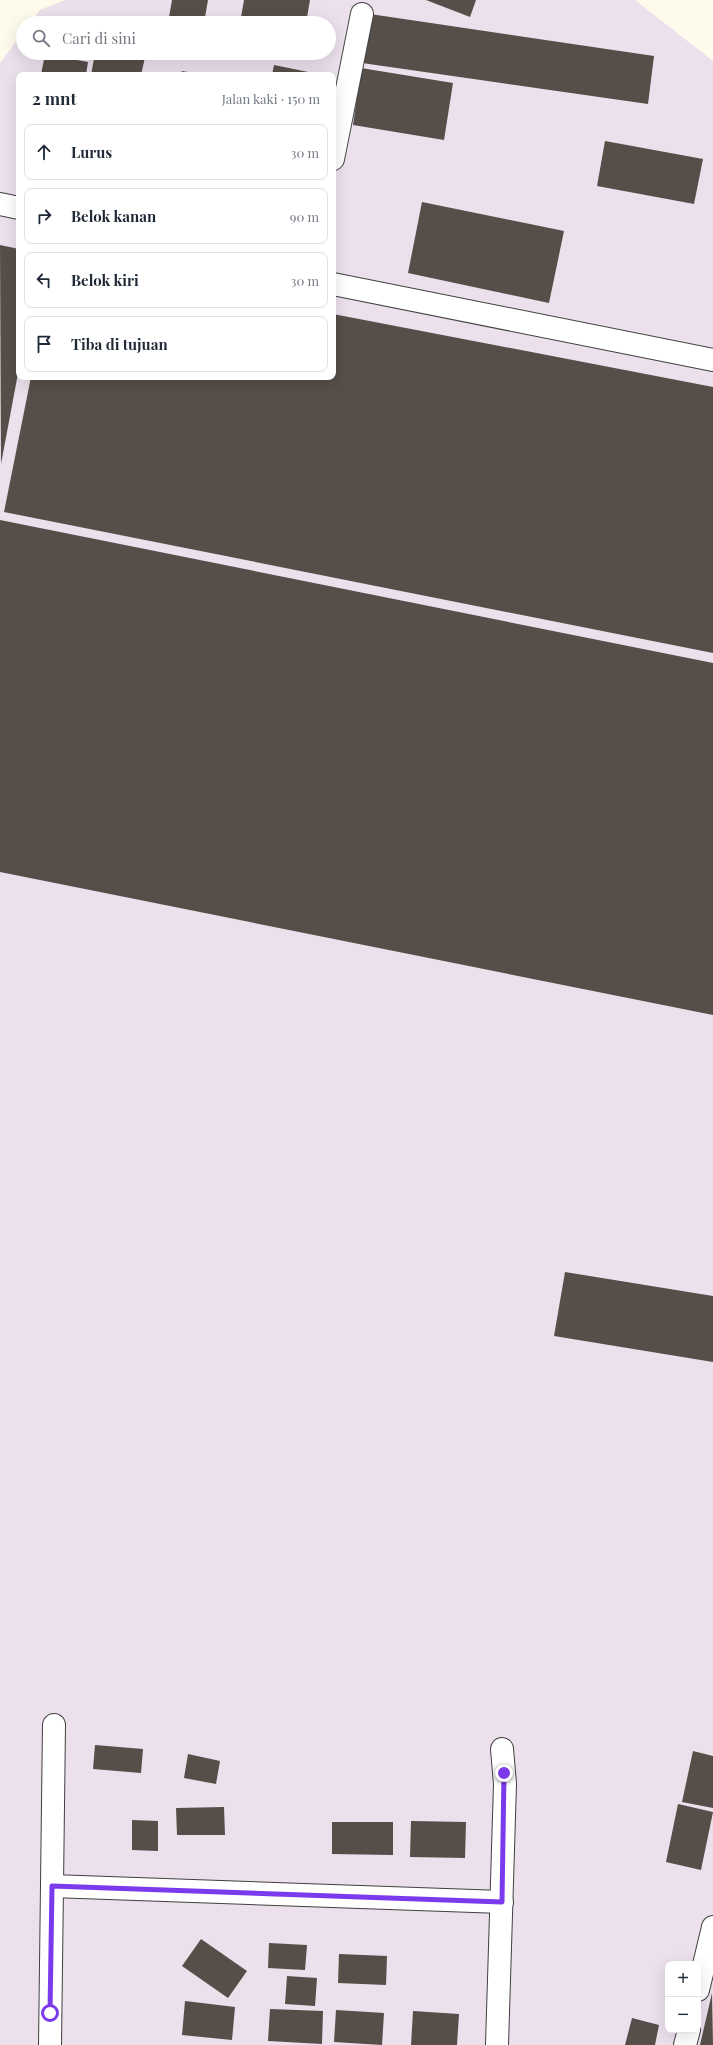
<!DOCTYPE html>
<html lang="id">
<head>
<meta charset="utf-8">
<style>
	body { margin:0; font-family:"Playfair Display",serif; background:#f6f6f7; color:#1f2937 }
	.controls { position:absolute; right:12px; bottom:12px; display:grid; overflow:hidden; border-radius:8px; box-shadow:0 4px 16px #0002 }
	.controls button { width:36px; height:36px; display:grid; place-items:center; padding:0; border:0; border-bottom:1px solid #e0e1e3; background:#fff; color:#1f2937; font:20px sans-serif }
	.stop { position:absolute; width:12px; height:12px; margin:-9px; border:3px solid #7c3aed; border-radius:50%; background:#fff }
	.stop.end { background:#7c3aed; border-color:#fff; box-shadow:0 1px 4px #0008 }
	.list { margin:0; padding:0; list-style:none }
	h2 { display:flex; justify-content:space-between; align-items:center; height:52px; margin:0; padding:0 16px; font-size:17px }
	h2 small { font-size:13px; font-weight:400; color:#747a83 }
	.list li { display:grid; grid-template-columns:26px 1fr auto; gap:12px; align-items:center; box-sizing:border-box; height:56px; margin:0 8px 8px; padding:0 8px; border:1px solid #e0e1e3; border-radius:8px }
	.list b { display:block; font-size:15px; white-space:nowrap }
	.list em { font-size:13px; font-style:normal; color:#747a83 }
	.icon { flex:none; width:22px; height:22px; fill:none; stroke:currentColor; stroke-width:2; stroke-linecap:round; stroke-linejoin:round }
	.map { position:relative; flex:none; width:713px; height:2045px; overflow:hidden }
	.search { position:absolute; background:#fff; box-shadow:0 4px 16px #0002; left:16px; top:16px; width:320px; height:44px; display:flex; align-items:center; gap:10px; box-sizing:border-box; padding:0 14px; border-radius:22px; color:#747a83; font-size:15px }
	.panel { position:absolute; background:#fff; box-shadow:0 4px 16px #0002; left:16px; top:72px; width:320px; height:308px; border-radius:8px }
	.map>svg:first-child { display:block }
	.industrial { fill:#ebe0ec; fill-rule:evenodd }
	.building { fill:#554e49 }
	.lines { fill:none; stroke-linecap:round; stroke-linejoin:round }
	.minor-casing { stroke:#404040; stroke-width:24 }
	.minor { stroke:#fff; stroke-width:22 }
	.route { stroke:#7c3aed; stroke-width:5 }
</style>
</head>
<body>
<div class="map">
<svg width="713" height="2045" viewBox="0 0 713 2045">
	<rect width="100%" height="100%" fill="#fffbec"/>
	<path class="industrial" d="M65 0H635L713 61V2045H0V63L23 32V53H329V23H30L40 10ZM19 75H333V377H19ZM668 1964H698V2030H668Z"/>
	<g class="building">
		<path d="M172 0H208L204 23H168Z"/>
		<path d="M244 0H310L306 23H240Z"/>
		<path d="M426 0H476L470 17Z"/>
		<path d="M370 14 654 56 648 104 362 63Z"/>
		<path d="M95 53H146L141 75H91Z"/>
		<path d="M45 54 88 62 86 75H41Z"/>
		<path d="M274 65 318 74V75H272Z"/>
		<path d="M361 68 453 83 444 140 353 125Z"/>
		<path d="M182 71 199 74V75H181Z"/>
		<path d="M605 141 703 159 694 204 597 186Z"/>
		<path d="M422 202 564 231 549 303 408 273Z"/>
		<path d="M0 245 19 249V368L1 464Z"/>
		<path d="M333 314 713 387V653L4 512 31 377H333Z"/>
		<path d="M0 520 713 663V1015L0 872Z"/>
		<path d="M565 1272 713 1296V1362L554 1336Z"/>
		<path d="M95 1745 143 1749 141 1773 93 1769Z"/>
		<path d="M693 1751 713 1756V1808L682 1802Z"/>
		<path d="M188 1754 220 1761 216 1784 184 1778Z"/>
		<path d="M678 1804 713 1812 701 1870 666 1862Z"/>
		<path d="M224 1807 225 1835H177L176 1808Z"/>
		<path d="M132 1820 158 1821V1851L132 1850Z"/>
		<path d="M411 1821 466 1822 465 1858 410 1857Z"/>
		<path d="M332 1822H393V1855L332 1854Z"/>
		<path d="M201 1939 247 1971 228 1998 182 1966Z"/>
		<path d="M269 1943 307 1945 305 1970 268 1968Z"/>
		<path d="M339 1954 387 1956 386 1985 338 1983Z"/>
		<path d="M287 1976 317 1978 315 2006 285 2004Z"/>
		<path d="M712 1993 713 2045H700Z"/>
		<path d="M185 2001 235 2007 232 2040 182 2035Z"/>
		<path d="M270 2009 323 2011 322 2044 268 2041Z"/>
		<path d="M336 2010 384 2013 382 2045 334 2042Z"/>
		<path d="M413 2011 459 2014 457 2045H411Z"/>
		<path d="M632 2018 659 2025 655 2045H625Z"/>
	</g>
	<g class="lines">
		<defs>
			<g id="minor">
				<path d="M333 159 362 14"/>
				<path d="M0 204 19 208"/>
				<path d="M333 284 713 360"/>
				<path d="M52 1886 502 1902"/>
				<path d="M698 1990 713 1927"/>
				<path d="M50 2045 54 1725"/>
				<path d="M497 2045 505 1784 502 1749"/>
				<path d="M685 2045 689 2030"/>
			</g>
		</defs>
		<use href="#minor" class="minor-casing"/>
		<use href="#minor" class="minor"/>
	</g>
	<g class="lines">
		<path class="route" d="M50 2013 52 1886 502 1902 504 1773"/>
	</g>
</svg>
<div class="controls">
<button>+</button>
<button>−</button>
</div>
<div class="stop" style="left:50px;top:2013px"></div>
<div class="stop end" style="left:504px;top:1773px"></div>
<div class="search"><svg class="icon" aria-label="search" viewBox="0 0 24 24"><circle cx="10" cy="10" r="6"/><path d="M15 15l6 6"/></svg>Cari di sini</div>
<section class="panel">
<h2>2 mnt<small>Jalan kaki · 150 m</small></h2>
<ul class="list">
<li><svg class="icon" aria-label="ahead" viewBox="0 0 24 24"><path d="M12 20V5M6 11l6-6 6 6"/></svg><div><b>Lurus</b></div><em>30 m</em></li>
<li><svg class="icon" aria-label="right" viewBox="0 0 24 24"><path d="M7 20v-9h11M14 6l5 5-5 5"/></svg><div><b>Belok kanan</b></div><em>90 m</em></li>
<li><svg class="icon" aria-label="left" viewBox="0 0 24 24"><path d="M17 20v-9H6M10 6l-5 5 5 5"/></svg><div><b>Belok kiri</b></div><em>30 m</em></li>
<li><svg class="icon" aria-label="arrive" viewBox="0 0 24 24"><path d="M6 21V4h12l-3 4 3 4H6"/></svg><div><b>Tiba di tujuan</b></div></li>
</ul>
</section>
</div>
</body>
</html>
